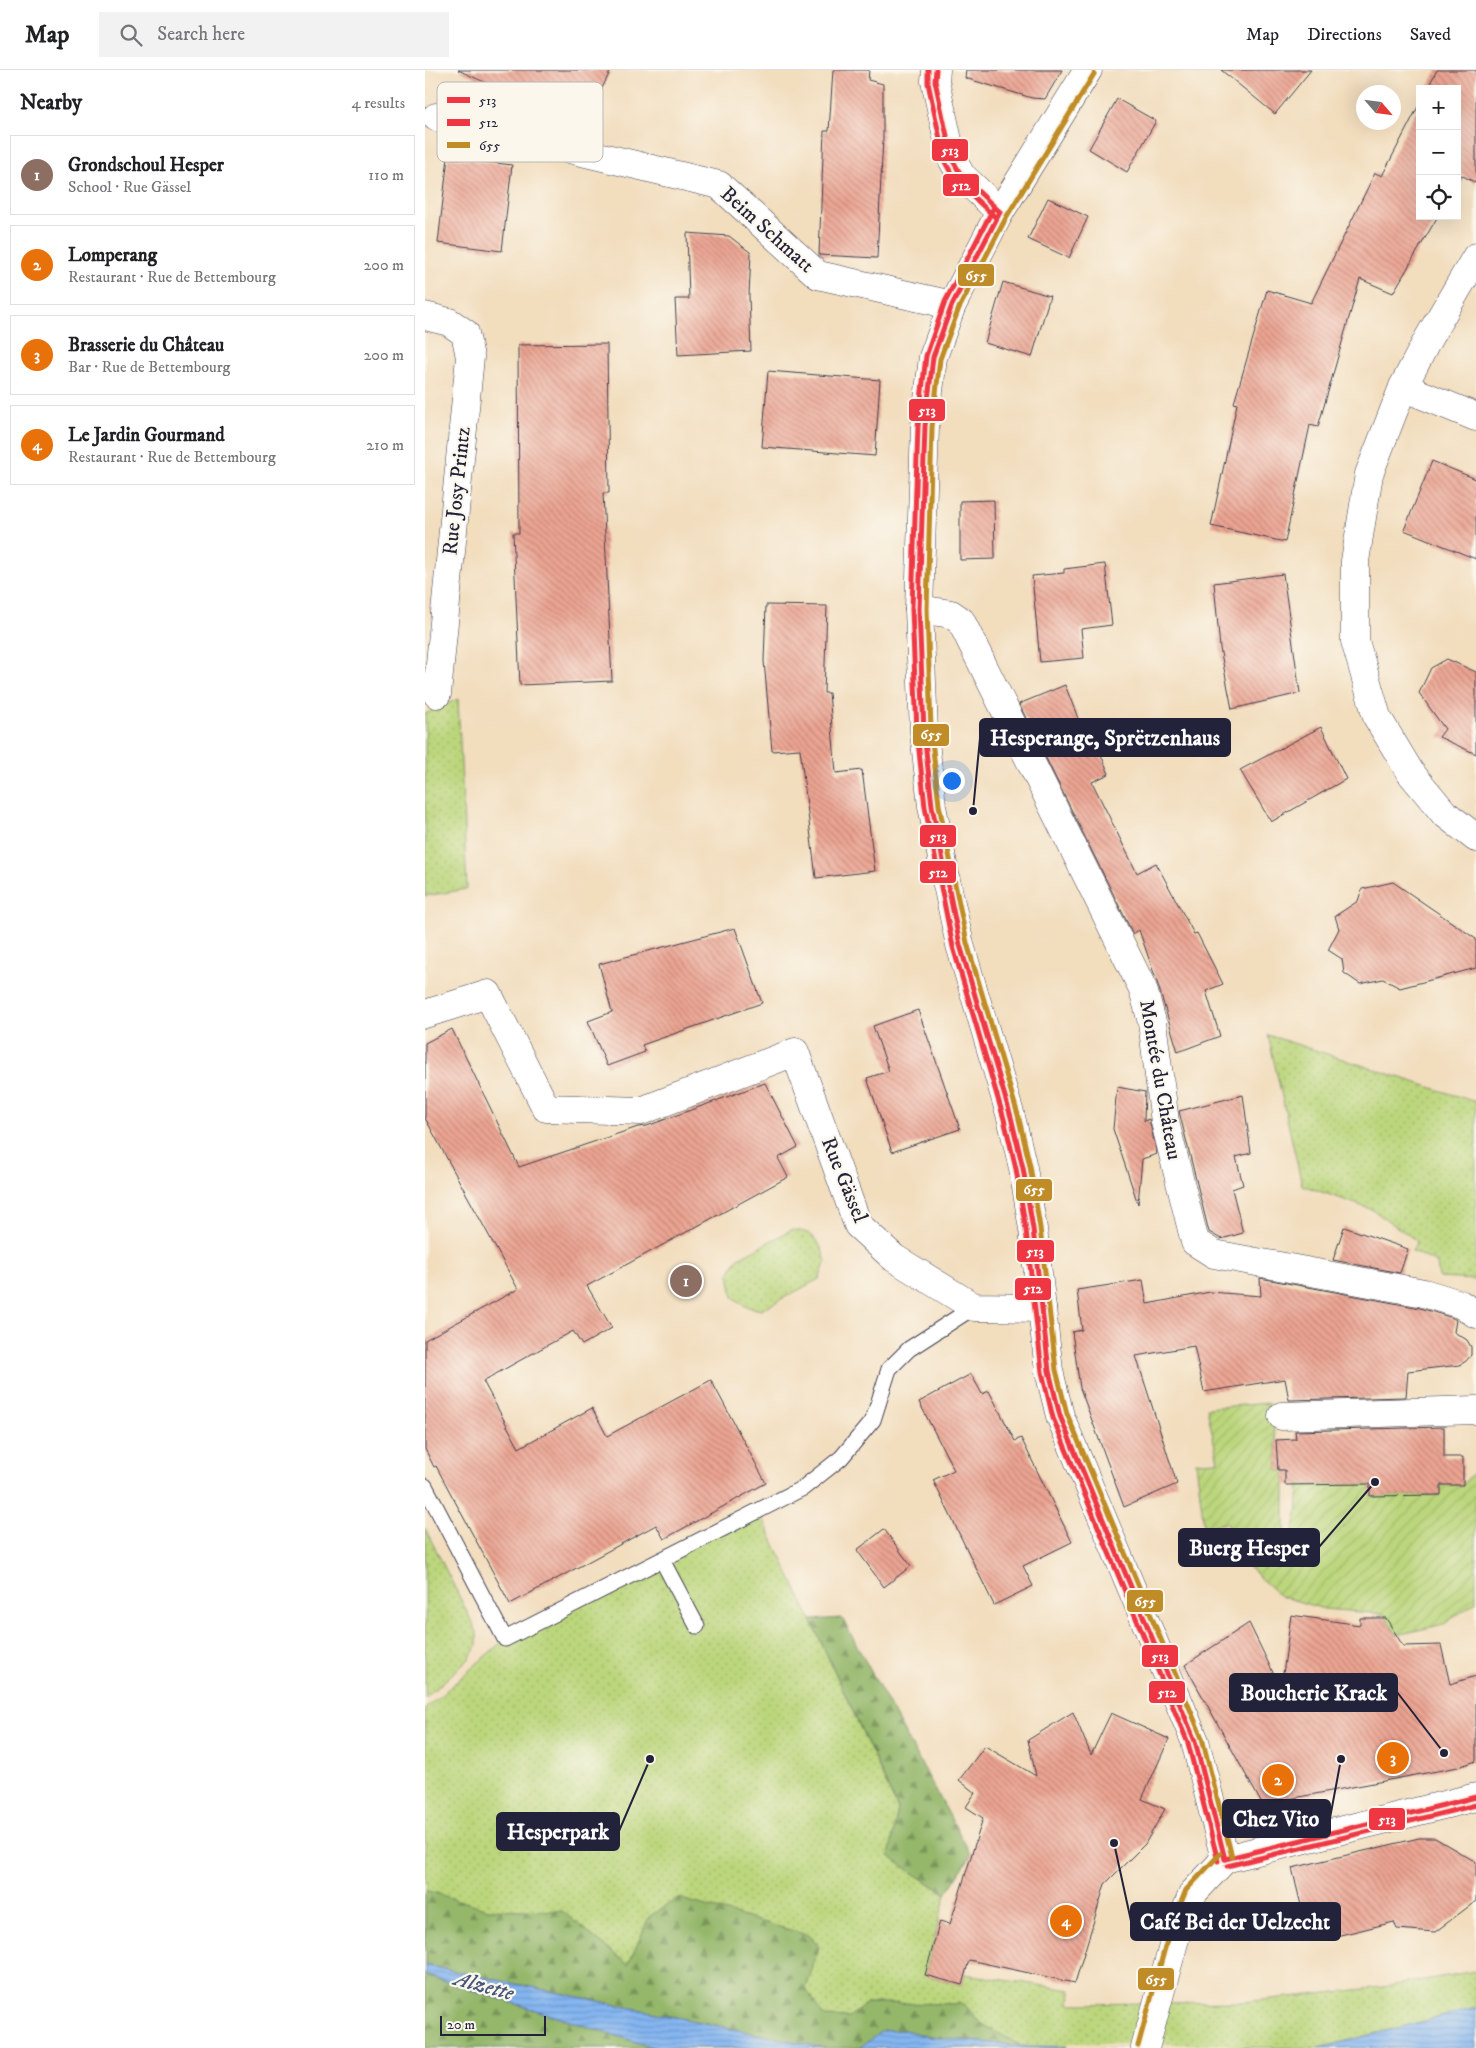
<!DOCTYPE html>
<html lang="en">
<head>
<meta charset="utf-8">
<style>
	body { margin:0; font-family:"IM FELL DW Pica",serif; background:#f2f2f2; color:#202124 }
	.controls { position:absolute; right:15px; top:15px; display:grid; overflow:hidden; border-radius:0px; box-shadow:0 5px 20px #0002 }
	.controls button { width:45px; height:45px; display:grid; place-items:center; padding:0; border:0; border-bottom:1px solid #e0e0e0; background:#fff; color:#202124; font:25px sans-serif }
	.compass { position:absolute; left:931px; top:15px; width:45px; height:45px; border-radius:50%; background:#fff; box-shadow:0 5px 20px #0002; rotate:118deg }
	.scale { position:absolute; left:15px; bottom:12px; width:106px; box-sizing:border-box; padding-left:5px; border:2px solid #22223b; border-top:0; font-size:14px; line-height:18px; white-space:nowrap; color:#22223b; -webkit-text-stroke:4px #fbf7ec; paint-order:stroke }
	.you { position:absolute; left:526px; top:710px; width:18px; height:18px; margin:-12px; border:4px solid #fff; border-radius:50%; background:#1a73e8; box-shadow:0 0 0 8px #1a73e833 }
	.badge { display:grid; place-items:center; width:32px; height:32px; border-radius:50%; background:#1a73e8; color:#fff; font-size:16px; font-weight:700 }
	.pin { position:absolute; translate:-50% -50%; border:2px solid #fff; box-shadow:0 1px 5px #0006 }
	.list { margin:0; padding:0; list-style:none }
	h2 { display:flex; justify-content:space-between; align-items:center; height:65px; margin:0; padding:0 20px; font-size:21px }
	h2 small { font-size:16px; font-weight:400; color:#757577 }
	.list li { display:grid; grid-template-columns:32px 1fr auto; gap:15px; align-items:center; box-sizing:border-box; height:80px; margin:0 10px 10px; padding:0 10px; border:1px solid #e0e0e0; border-radius:0px }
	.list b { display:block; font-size:19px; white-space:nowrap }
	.list p { margin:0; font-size:16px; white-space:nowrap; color:#757577 }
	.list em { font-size:16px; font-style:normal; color:#757577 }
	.icon { flex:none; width:28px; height:28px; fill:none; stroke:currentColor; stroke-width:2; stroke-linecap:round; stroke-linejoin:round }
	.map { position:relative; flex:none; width:1051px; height:1978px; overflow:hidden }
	header { display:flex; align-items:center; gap:30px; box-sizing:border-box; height:70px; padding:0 25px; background:#fff; border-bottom:1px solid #e0e0e0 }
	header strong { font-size:24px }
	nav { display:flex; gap:28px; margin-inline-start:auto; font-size:18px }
	.search { width:350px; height:45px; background:#f2f2f2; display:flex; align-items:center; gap:12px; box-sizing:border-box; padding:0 18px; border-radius:0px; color:#757577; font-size:19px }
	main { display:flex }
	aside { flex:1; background:#fff }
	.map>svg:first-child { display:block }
	.grass { fill:url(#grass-dots); stroke:#6e7c5b }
	.forest { fill:url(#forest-firs); stroke:#5b6c53 }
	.garden { fill:url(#garden-furrows); stroke:#6e7c5b }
	.water { fill:url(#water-rules); stroke:#546c96 }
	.pier { fill:#f2ddbd }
	.building { fill:url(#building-back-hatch) }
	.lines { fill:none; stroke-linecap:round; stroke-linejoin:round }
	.lane-casing { stroke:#413e4e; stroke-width:17 }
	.street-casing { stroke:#413e4e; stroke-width:29 }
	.secondary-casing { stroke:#413e4e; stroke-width:29 }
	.primary-casing { stroke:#413e4e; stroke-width:29 }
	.lane { stroke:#fff; stroke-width:15 }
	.street { stroke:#fff; stroke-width:28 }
	.secondary { stroke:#fff; stroke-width:28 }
	.primary { stroke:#fff; stroke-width:28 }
	.bus-1-casing { stroke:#fbf7ec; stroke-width:9 }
	.bus-2-casing { stroke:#fbf7ec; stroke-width:9 }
	.bus-3-casing { stroke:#fbf7ec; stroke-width:9 }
	.bus-1 { stroke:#ef3744; stroke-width:5 }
	.bus-2 { stroke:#ef3744; stroke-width:5 }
	.bus-3 { stroke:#bf8c28; stroke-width:5 }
	.labels { text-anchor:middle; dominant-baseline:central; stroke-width:4.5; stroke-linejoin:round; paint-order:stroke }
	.street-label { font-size:21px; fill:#22223b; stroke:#fbf7ec }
	.water-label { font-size:22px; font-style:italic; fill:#45567b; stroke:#fbf7ec }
	.key { fill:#fbf7ec; stroke:#bab7b7; stroke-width:1 }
	.key-label { font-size:14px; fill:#22223b }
	.leader { fill:none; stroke:#22223b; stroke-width:2 }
	.callout-dot { fill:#22223b; stroke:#fbf7ec; stroke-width:2 }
	.callout { fill:#22223b; stroke:#22223b; stroke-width:2 }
	.callout-label { font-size:22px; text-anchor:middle; font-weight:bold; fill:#fff }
	.line-badge { stroke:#fbf7ec; stroke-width:2 }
	.badge-label { font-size:14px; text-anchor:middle; font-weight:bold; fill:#fff }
</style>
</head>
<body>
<header>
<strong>Map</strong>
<div class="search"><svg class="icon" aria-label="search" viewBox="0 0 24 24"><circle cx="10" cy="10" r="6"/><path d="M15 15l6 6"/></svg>Search here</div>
<nav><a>Map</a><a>Directions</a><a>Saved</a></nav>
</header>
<main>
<aside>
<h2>Nearby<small>4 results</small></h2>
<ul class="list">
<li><span class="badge" style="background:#8d6e63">1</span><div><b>Grondschoul Hesper</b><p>School · Rue Gässel</p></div><em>110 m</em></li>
<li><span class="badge" style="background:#e8710a">2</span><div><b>Lomperang</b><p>Restaurant · Rue de Bettembourg</p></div><em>200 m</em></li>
<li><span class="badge" style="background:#e8710a">3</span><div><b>Brasserie du Château</b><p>Bar · Rue de Bettembourg</p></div><em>200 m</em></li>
<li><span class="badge" style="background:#e8710a">4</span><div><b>Le Jardin Gourmand</b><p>Restaurant · Rue de Bettembourg</p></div><em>210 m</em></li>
</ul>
</aside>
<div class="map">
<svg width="1051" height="1978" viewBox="0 0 1051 1978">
	<defs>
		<pattern id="grass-dots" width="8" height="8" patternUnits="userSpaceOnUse" patternTransform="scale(1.25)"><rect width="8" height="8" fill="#bbd67b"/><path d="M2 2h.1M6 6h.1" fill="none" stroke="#a0b76b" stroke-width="1.8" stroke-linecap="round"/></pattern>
		<pattern id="forest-firs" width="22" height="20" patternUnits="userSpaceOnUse" patternTransform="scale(1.25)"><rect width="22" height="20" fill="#94b76b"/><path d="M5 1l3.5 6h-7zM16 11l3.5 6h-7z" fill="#789459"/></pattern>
		<pattern id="garden-furrows" width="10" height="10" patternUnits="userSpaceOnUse" patternTransform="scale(1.25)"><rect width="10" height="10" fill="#bbd67b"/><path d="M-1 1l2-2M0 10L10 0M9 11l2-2" fill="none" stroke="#a0b76b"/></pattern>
		<pattern id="water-rules" width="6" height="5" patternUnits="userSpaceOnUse" patternTransform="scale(1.25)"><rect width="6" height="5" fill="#85b6f1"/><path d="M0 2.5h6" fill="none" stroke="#6c94c4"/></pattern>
		<pattern id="building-back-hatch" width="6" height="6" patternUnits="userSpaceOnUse" patternTransform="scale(1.25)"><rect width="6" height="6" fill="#eca492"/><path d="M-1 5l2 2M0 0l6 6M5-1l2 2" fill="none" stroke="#bf8578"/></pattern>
	</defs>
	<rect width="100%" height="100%" fill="#fbf7ec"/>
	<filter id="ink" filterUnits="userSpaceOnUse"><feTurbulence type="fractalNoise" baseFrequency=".02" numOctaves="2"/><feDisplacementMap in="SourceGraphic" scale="10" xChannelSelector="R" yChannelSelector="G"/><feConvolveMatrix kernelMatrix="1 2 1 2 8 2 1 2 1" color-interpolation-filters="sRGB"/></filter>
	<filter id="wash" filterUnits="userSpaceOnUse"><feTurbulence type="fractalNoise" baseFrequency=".0096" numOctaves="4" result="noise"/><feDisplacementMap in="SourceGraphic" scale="20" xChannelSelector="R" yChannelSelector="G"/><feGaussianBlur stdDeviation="1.12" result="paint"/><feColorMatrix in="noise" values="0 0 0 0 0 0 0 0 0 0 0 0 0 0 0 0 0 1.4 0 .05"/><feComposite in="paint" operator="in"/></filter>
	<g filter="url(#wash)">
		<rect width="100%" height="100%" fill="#f2ddbd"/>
		<g class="grass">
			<path d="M33 629 42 819 0 826V644Z"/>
			<path d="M843 965 1051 1032V1210L1014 1208 1012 1193 987 1181 992 1171 948 1140 877 1115Z"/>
			<path d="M366 1160C390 1161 394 1171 401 1191L394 1209 336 1240 320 1236 308 1227 304 1204 312 1189Z"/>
			<path d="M334 1441 386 1550 473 1740 465 1787 521 1824 500 1905 537 1915 540 1904 646 1920 645 1934 818 1932 958 1917 1051 1901V1938L894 1978 642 1976V1978H0V1639L80 1569Z"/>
			<path d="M0 1458 52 1562V1576L43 1590 0 1628Z"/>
		</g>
		<g class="forest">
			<path d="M417 1548 546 1785 521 1824 464 1787 473 1739 386 1550Z"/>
			<path d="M0 1820 63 1839 137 1841 203 1895 225 1846 253 1828 386 1866 394 1877 381 1919 400 1947 423 1948 442 1933 539 1934 556 1953 596 1976 504 1967 479 1960 457 1961 437 1978H399L0 1895Z"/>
			<path d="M0 1905 230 1978H0Z"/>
		</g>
		<path class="garden" d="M844 1333 851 1370 853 1400H860V1465H867L872 1445 874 1415 945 1414 946 1426 1015 1425V1415H1038L1046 1405 1051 1404V1532L1019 1554 972 1565 959 1544 899 1539 855 1526 821 1495 802 1453 779 1457 771 1392 793 1391 782 1338Z"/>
		<g class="water">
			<path d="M0 1895 399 1978H230L0 1905Z"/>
			<path d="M1051 1938V1978H894Z"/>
			<path d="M479 1960 504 1967 596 1976 826 1978H434L457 1961Z"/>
		</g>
		<path class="pier" d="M642 1973 804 1975 803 1978H642Z"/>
		<g id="blocks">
			<g class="building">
				<path d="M33 0H186L158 57Z"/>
				<path d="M408 0H444L443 10 458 14V67L452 188 394 185 399 61H404Z"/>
				<path d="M541 0H637L620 29 607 28 540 8Z"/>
				<path d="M796 0H886L850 44Z"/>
				<path d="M1012 0H1051V113L1036 105 1032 113V19H1002Z"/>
				<path d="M692 29 731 51 702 102 664 79Z"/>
				<path d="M995 33V146H1013L968 223 935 209 893 357 885 355 860 472 786 456 812 334 809 333 842 220 886 233 950 103 957 106Z"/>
				<path d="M23 87 87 95 77 181 13 173Z"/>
				<path d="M623 128 663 147 644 188 603 169Z"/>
				<path d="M262 163 304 166 326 183 324 226 326 281 253 285 250 229H264Z"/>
				<path d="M578 212 625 226 607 287 560 273Z"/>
				<path d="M182 274 184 423H178L187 611 95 615 88 463H94L93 275Z"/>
				<path d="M343 301 455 310 450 386 337 377Z"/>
				<path d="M1007 391 1051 409V489L979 460Z"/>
				<path d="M569 430 570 489 535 490V431Z"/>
				<path d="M680 494 687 555 656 559 659 588 615 592 607 506 639 503V499Z"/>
				<path d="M858 504 875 623 807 639 795 578 789 513Z"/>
				<path d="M341 535 402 536 399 623H404L411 703 437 700 450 801 391 808 375 679 347 681 339 591Z"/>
				<path d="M1022 589 1051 602V684L1014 667 1020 659 994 623 1006 598Z"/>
				<path d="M640 615 660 666 667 663 684 704 667 712 712 803 731 793 769 864 772 863 798 914 781 921 795 966 753 982 733 915 714 860 708 864 594 634Z"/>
				<path d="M896 657 921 709 846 752 815 700Z"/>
				<path d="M968 812 1051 869V898L975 918 958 909 935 914 919 903 917 889 903 880 914 859 910 846 933 831 937 819Z"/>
				<path d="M310 858 337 933 217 975 220 982 182 996 163 951 187 942 174 894Z"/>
				<path d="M493 940 535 1059 467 1082 442 1008 464 1001 448 956Z"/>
				<path d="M27 959 94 1097 213 1057 222 1056 340 1013 373 1077 353 1088 363 1107 162 1216 187 1258 157 1275 148 1261 58 1311 94 1378 167 1338 182 1366 286 1310 341 1413 239 1469 231 1455 85 1534 11 1396 9 1397 0 1379V1270L93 1219 0 1048V973Z"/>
				<path d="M692 1017 720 1022 719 1051 724 1049 732 1084 717 1089 713 1134 688 1059Z"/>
				<path d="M818 1025 826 1083 811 1087 818 1115 807 1119 818 1163 796 1169 784 1162 754 1041Z"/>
				<path d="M919 1157 983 1179 975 1203 908 1190Z"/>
				<path d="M835 1208 995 1238 1028 1248 1031 1250 1029 1262 1042 1270 1046 1277V1285L1041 1291 1035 1295 983 1301 981 1327 864 1330 860 1309 779 1322 769 1276 711 1286 752 1414 699 1437 655 1318 647 1262 657 1260 652 1220 718 1210 722 1234 785 1222 836 1226Z"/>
				<path d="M546 1304 557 1324 564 1321 590 1371 596 1368 647 1472 598 1496 608 1516 569 1535 508 1410 529 1400 494 1332Z"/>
				<path d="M1019 1357V1387H1038V1415H1016V1425L945 1426V1414L860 1415V1400H853L851 1370 871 1369 870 1361Z"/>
				<path d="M459 1459 486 1496 459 1517 432 1480Z"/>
				<path d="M866 1545 935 1555V1548H961L978 1576 1016 1575 1025 1614 1051 1606V1691L1033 1697 837 1734 760 1595 824 1553 856 1619Z"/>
				<path d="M648 1642 666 1685 686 1643 744 1669 717 1729 740 1739 720 1774 680 1814 650 1913 544 1890 537 1915 500 1905 515 1851 525 1854 558 1748 541 1737 550 1723 534 1710 560 1676 611 1706 603 1670Z"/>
				<path d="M994 1768H1010L1051 1792V1831L1010 1862 972 1859 969 1852 899 1869 895 1852 881 1856 867 1798Z"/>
			</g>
		</g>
	</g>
	<g filter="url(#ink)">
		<use href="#blocks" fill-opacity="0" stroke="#413e4e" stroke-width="1"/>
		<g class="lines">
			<defs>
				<g id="lane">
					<path d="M0 1416 80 1569 378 1418 416 1388 448 1350 464 1299 484 1279 549 1237"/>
					<path d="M237 1490 272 1556"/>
				</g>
				<g id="street">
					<path d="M11 47 294 115 393 205 527 235"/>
					<path d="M1051 187 1004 267 978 317 944 404 930 491V571L952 647 985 702 1019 743 1051 768"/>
					<path d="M0 246 24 252 40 263 45 287 12 624"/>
					<path d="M978 317 1051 347"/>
					<path d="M494 539 526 544 536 551 718 919 727 952 740 1052 770 1172 789 1184 999 1223 1035 1234 1051 1244"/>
					<path d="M0 944 63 924 121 1038 216 1041 370 982 433 1155 469 1188 549 1237 617 1238"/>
					<path d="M857 1346 1051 1340"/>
				</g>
				<g id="secondary">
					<path d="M511 0 510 11 527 89 536 105 575 142"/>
					<path d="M663 0 575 142 527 235 508 287 500 356 494 539 499 662 507 736 521 810 535 875 586 1047 598 1098 608 1159 624 1301 635 1346 770 1671 800 1789"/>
				</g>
				<path id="primary" d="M720 1978 751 1865 768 1823 800 1789 1051 1727"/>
			</defs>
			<use href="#lane" class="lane-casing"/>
			<use href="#street" class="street-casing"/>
			<use href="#secondary" class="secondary-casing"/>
			<use href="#primary" class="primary-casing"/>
			<use href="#lane" class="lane"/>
			<use href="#street" class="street"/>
			<use href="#secondary" class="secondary"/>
			<use href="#primary" class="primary"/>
			<defs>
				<g id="bus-1">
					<path d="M511 0 510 11 527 89 536 105 575 142"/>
					<path d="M575 142 527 235 508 287 500 356 494 539 499 662 507 736 535 875 586 1047 598 1098 608 1159 624 1301 635 1346 770 1671 800 1789"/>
					<path d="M800 1789 1051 1727"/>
				</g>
				<g id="bus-2">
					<path d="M503 0V13L520 92 530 110 570 147"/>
					<path d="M568 139 520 232 501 286 493 356 487 539 492 662 500 737 528 877 579 1049 591 1099 601 1160 617 1302 628 1348 763 1673 793 1791"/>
					<path d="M802 1796 1051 1735"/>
				</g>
				<g id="bus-3">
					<path d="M669 4 582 146 534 238 515 289 507 357 502 539 506 661 514 735 542 873 593 1045 605 1096 615 1158 631 1300 642 1344 777 1668 807 1787"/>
					<path d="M713 1976 744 1863 761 1820 795 1784"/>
				</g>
			</defs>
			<use href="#bus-1" class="bus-1-casing"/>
			<use href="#bus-2" class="bus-2-casing"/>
			<use href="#bus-3" class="bus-3-casing"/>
			<use href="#bus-1" class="bus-1"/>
			<use href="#bus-2" class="bus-2"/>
			<use href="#bus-3" class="bus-3"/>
		</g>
	</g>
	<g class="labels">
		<g class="street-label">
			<text transform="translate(342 160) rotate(42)">Beim Schmatt</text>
			<text transform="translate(32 421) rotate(-84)">Rue Josy Printz</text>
			<text transform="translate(735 1010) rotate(80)">Montée du Château</text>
			<text transform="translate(419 1110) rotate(68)">Rue Gässel</text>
		</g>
		<g class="water-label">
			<text transform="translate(59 1916) rotate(15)">Alzette</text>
		</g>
	</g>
	<rect x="12" y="12" width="166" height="80" rx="8" class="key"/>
	<rect x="22" y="27" width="23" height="6" fill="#ef3744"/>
	<rect x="22" y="49" width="23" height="7" fill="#ef3744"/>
	<rect x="22" y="72" width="23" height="6" fill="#bf8c28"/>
	<g class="key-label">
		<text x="54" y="35">513</text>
		<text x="54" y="57">512</text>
		<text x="54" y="80">655</text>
	</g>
	<path class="leader" d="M548 741L555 668M950 1412L894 1477M1019 1683L972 1622M916 1689L905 1748M225 1689L194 1761M689 1773L706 1851"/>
	<g class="callout-dot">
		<circle cx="548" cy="741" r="5"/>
		<circle cx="950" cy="1412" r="5"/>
		<circle cx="1019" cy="1683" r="5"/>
		<circle cx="916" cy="1689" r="5"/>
		<circle cx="225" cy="1689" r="5"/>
		<circle cx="689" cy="1773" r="5"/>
	</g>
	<g class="callout">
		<rect x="555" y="649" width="250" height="37" rx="5"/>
		<rect x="754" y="1459" width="140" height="37" rx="5"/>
		<rect x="805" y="1604" width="167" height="37" rx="5"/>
		<rect x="798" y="1730" width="107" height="37" rx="5"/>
		<rect x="72" y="1743" width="122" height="37" rx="5"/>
		<rect x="706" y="1833" width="209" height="37" rx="5"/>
	</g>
	<g class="callout-label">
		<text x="680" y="675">Hesperange, Sprëtzenhaus</text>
		<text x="824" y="1485">Buerg Hesper</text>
		<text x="889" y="1630">Boucherie Krack</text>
		<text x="851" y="1756">Chez Vito</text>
		<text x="133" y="1769">Hesperpark</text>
		<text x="810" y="1859">Café Bei der Uelzecht</text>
	</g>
	<g class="line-badge">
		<rect x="506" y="68" width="38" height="24" rx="5" fill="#ef3744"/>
		<rect x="517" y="103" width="38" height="24" rx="5" fill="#ef3744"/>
		<rect x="532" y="193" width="38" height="24" rx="5" fill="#bf8c28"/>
		<rect x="483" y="328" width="38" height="24" rx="5" fill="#ef3744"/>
		<rect x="487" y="653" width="38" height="24" rx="5" fill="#bf8c28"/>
		<rect x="494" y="754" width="38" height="24" rx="5" fill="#ef3744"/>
		<rect x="494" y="790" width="38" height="24" rx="5" fill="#ef3744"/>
		<rect x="590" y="1108" width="38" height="24" rx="5" fill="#bf8c28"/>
		<rect x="591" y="1169" width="39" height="24" rx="5" fill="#ef3744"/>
		<rect x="589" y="1207" width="38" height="24" rx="5" fill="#ef3744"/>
		<rect x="701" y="1519" width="38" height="24" rx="5" fill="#bf8c28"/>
		<rect x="716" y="1574" width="38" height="24" rx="5" fill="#ef3744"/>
		<rect x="723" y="1610" width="38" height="24" rx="5" fill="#ef3744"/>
		<rect x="943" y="1737" width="38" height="24" rx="5" fill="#ef3744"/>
		<rect x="712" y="1897" width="38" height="24" rx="5" fill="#bf8c28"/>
	</g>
	<g class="badge-label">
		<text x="525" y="85">513</text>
		<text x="536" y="120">512</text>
		<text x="551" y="210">655</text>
		<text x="502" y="345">513</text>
		<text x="506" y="669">655</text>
		<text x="513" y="771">513</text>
		<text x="513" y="807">512</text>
		<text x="609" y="1124">655</text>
		<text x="610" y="1186">513</text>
		<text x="608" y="1223">512</text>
		<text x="720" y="1536">655</text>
		<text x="735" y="1591">513</text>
		<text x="742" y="1627">512</text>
		<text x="962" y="1754">513</text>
		<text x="731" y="1914">655</text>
	</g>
</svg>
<div class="controls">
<button>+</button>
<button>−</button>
<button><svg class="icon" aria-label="locate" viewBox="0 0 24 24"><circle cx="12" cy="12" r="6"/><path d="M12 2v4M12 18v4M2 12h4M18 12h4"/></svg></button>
</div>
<svg class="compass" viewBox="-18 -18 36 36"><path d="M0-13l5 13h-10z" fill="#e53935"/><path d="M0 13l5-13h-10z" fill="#757577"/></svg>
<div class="scale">20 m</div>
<div class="you"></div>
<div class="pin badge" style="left:261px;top:1211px;background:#8d6e63">1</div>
<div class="pin badge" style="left:853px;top:1710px;background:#e8710a">2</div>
<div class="pin badge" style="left:968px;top:1688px;background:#e8710a">3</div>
<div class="pin badge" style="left:641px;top:1851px;background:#e8710a">4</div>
</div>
</main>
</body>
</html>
